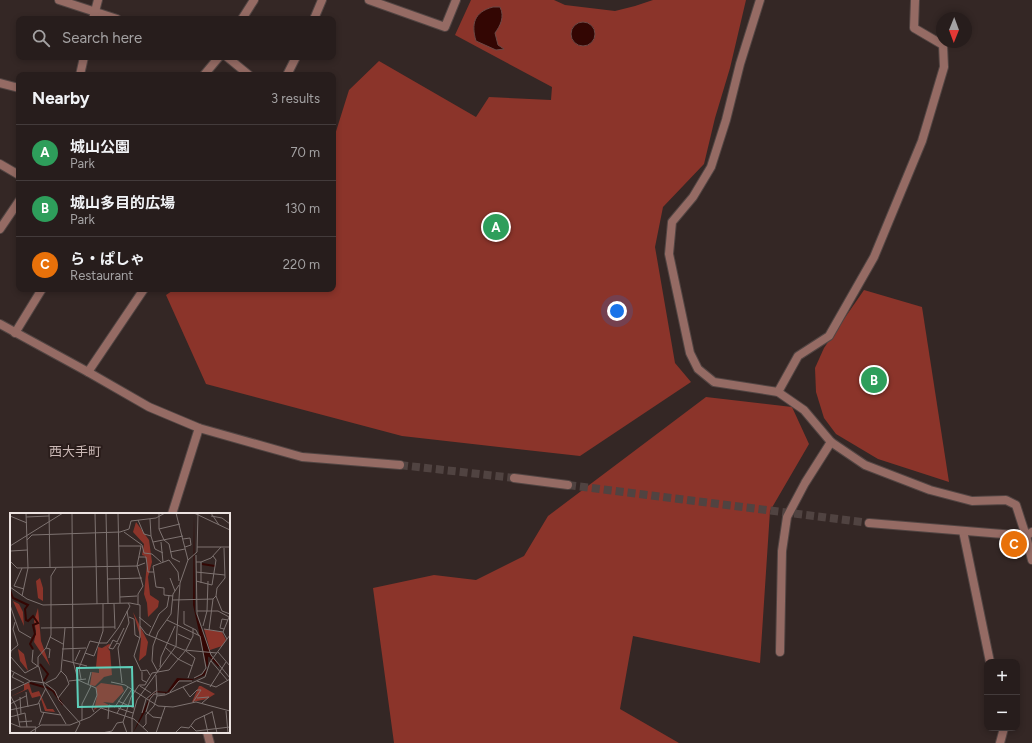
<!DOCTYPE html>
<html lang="en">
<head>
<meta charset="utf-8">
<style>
	body { margin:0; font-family:Figtree,"Noto Sans JP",sans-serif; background:#332a29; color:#f1f3f6 }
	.controls { position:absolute; right:12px; bottom:12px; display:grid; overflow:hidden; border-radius:8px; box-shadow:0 2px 6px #0003 }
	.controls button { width:36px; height:36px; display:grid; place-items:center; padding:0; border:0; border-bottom:1px solid #433b3b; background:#271d1c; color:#f1f3f6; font:20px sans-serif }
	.compass { position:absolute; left:936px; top:12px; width:36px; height:36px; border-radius:50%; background:#271d1c; box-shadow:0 2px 6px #0003; rotate:181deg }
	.you { position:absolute; left:617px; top:311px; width:14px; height:14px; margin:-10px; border:3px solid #fff; border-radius:50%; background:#1a73e8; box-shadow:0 0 0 6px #1a73e833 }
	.badge { display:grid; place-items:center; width:26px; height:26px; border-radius:50%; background:#5dceb9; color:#fff; font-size:13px; font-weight:700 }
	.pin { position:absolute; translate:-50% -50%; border:2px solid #fff; box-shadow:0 1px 4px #0006 }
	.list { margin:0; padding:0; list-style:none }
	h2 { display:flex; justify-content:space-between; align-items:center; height:52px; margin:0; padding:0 16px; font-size:17px }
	h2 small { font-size:13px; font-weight:400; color:#a4a2a3 }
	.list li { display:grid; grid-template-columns:26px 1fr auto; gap:12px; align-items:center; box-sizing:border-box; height:56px; padding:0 16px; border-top:1px solid #433b3b }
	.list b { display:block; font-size:15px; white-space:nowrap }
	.list p { margin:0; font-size:13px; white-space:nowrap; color:#a4a2a3 }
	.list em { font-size:13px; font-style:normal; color:#a4a2a3 }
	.icon { flex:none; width:22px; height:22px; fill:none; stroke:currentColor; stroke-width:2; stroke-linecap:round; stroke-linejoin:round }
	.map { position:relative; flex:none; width:1032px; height:743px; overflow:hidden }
	.search { position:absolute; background:#271d1c; box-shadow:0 2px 6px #0003; left:16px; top:16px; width:320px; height:44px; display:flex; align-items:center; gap:10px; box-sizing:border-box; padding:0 14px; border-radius:8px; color:#a4a2a3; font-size:15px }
	.panel { position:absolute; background:#271d1c; box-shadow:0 2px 6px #0003; left:16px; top:72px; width:320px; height:220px; border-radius:8px }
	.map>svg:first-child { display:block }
	.green { fill:#8b342a }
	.water { fill:#330603; stroke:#6b4946 }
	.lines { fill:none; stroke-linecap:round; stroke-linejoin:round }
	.tertiary-tunnel { stroke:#504341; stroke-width:8; stroke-dasharray:8 4; stroke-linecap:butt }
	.minor-casing { stroke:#524543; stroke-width:10 }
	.tertiary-casing { stroke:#524543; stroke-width:10 }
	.minor { stroke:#956b64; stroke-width:8 }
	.tertiary { stroke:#956b64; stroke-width:8 }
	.labels { text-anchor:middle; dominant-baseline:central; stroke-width:4; stroke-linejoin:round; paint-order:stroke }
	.quarter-label { font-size:13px; fill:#cbb9b6; stroke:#2a1d1b }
	.inset-river { fill:none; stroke:#330603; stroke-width:2 }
	.inset-road { fill:none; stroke:#7e7371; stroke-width:1 }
	.view { fill:#5dceb9; fill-opacity:0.15; stroke:#5dceb9; stroke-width:2 }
	.inset-edge { fill:none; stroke:#ede4e2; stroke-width:2 }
</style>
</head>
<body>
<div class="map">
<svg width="1032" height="743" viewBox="0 0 1032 743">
	<rect width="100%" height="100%" fill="#342725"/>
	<g class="green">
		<path d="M471 0H554L565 5 615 11 635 6 653 0H746L730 68 715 118 704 164 663 207 655 247 675 363 691 382 580 456 402 436 206 384 166 295 175 289H333V141L349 90 379 61 476 117 489 97 551 100 552 87 455 35Z"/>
		<path d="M864 290 922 307 949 482 878 459 836 434 824 418 816 392 815 368 824 348Z"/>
		<path d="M706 397 792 407 809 444 770 511 760 663 633 636 620 709 679 743H394L373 588 434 575 476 580 524 556 548 516Z"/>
	</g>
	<g class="water">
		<path d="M493 7H500C505 17 500 26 495 33L498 45 504 49 496 50 476 41C471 24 474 12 493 7Z"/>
		<circle cx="583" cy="34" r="12"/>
	</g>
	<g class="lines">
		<g class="tertiary-tunnel">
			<path d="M400 465 514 478"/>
			<path d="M568 485 869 523"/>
		</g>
		<defs>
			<g id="minor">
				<path d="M59 0 117 19"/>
				<path d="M369 0 445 27 456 0"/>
				<path d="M760 0 740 64 726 120 711 167 693 197 672 222 669 254 690 353 698 369 714 382 778 392 804 410 831 442 865 465 930 490 972 501 1006 500 1016 505 1026 536 1032 532"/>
				<path d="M93 19 98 0"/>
				<path d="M242 19 254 0"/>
				<path d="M314 19 322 0"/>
				<path d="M227 57 249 75"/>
				<path d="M80 75 84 57"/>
				<path d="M204 75 219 57"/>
				<path d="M287 75 296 57"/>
				<path d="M0 83 19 88"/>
				<path d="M0 164 19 175"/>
				<path d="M0 229 19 201"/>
				<path d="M15 333 42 289"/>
				<path d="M88 372 144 289"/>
				<path d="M778 392 798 356 829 336 874 257 922 141 944 67 943 45 914 28 915 0"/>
				<path d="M963 531 990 662"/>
				<path d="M780 652 782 551 787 517 805 483 831 442"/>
				<path d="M1000 743 1004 728"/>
			</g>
			<g id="tertiary">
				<path d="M0 324 88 372 149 407 199 428 302 457 400 465"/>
				<path d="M514 478 568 485"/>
				<path d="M172 514 199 428"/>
				<path d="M869 523 1026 536 1032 560"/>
				<path d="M207 732 210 743"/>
			</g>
		</defs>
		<use href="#minor" class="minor-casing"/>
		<use href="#tertiary" class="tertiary-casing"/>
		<use href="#minor" class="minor"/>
		<use href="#tertiary" class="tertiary"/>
	</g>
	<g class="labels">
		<g class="quarter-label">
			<text x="75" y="451">西大手町</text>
		</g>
	</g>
	<g transform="translate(10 513)">
		<rect width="220" height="220" fill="#342725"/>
		<path d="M126 9 139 27 142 49 138 64 140 82 149 88 148 94 138 104 137 90 134 81 137 50 135 43 132 42 134 31 123 19ZM30 65 33 75V88L28 85 26 68ZM3 88 9 91 13 99 14 113ZM28 95 31 128 40 153 24 129 26 118 24 108ZM123 99 138 129 136 142 129 148 131 126ZM194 116 212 119 216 127 212 133 200 137ZM99 131 101 132 99 136 96 133 100 138 102 162 94 164 85 173 80 172 82 159 89 160V156L86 154 88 134 92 135ZM8 136 14 141 18 158 10 148ZM19 170 22 180 29 178 37 196H43L45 199 35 198 30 183 22 185 18 176 0 184 14 177V171ZM91 170 112 173 114 178 103 190 93 189 99 192 97 195 90 193 84 197 87 183 86 174ZM189 173H191L205 181 197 186 182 189Z" fill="#8b342a"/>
		<path d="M184 2 185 98 201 142 198 144V151L195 162 182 167H170L159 179 156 180 146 179 140 184 135 199 123 220 140 183 146 178 157 179 167 165 183 166 192 162 197 155 183 92Z" fill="#330603"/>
		<path class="inset-river" d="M192 51 205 53M0 77 3 85 18 92 15 96 16 107 18 108 23 103 28 110 23 112 25 121 20 131 23 136M197 140 209 153M30 151 38 161 34 168M20 170 34 174M36 174 43 178 53 192"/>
		<path class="inset-road" d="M39 0 40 55M62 0 63 148 68 167 86 175 87 182 82 195 84 199M85 0 87 91M96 0 98 91M108 0 110 90M166 0 178 47M184 0 220 17M201 0 209 12M0 3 17 10M201 3 212 5 220 11M16 4 39 3M140 6 141 23 145 36 153 40M128 7 134 21 141 23M149 16V0M114 19 132 32 134 40 142 41 151 49M173 26 180 25 181 32 175 34M17 27 22 22 110 19 119 16 121 8 146 5 155 0M154 27 149 16 170 11M154 27 159 31 162 45 170 49M143 29 173 23M151 29 153 49M0 33 53 0M109 33H131M187 34H220M214 35 215 65 207 75 206 83 212 98 220 101M0 37V48L7 55 127 53 135 50M1 38 17 37M160 39 175 36M186 42 187 101 201 142 220 165M129 44H136L138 59H144M186 49H191V70M191 49 201 45 211 34M127 53 133 73 128 81V91M127 53 131 33M12 55 4 73 14 76M186 59 215 62M160 65 165 78M98 66 132 65M186 68 202 72 206 47 203 43M0 74 17 86 33 92 120 90 130 92V124L124 143 131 158 137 157 140 162M12 83 18 55 16 0M163 83 154 82V75L146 74 143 53 159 47 168 59 169 68M110 84 127 83M163 87 203 86 206 83M104 91 105 116M0 92 9 118 21 125M174 98V111L186 117 189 123M187 98H208L219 104 213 119 217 126M119 104 124 106 125 122 130 125M129 104 141 114M157 107 190 123M130 113 136 121 174 137 207 140M193 113 197 98 198 68M31 115 105 114M194 116 213 119M214 116 210 115 212 106 218 107M199 117 203 86M168 121 181 127M139 122 149 101 157 94 159 83M40 124 53 131M109 131 107 130 103 136 99 135 103 127 107 129 114 115M155 134 168 146 182 153M36 135 40 136 39 145M52 136 76 135M23 137 22 149 29 154 34 173 56 211M176 138 185 145 178 165M208 139 220 153M75 140 84 143 89 130H97L109 114 120 93 118 90M0 143 15 160 28 153V144L36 135 41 122V63L46 55M0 143 1 138 8 132 3 116 5 109M53 147 77 153M65 148 70 137M201 148 218 168M150 154 151 144 165 113M0 157 20 168M132 159V167L136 169M148 159 142 148 143 133 148 119 161 101 163 81 169 72M4 160 2 164 14 170M184 165 192 161 196 155 190 123M71 166 69 155 80 128 89 130 93 118V91M59 168 76 166M187 168 206 174 220 166M101 169 115 172 148 193 163 194 186 189 220 198M36 170 46 165 51 158 55 115M112 170 108 135 119 110 117 98M78 171 81 159M130 173 141 180M173 174 180 184 187 177H191L183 189M200 174 216 149M0 178 21 168 35 170 45 178 49 187 70 210 65 220M16 179 18 194M160 179 169 168H182M0 182 6 193 10 214M147 183 155 182 195 164 200 149 220 122M10 184 11 201M48 185 59 171 56 163 51 158M187 185 199 184 192 190M108 188 124 195M29 190 31 199 51 202M0 191 16 183M108 195 123 200M0 197 28 191 36 175M202 198 207 220M216 198 218 220M136 199 140 186 144 181H155M137 199 143 204 152 205M107 200 122 176M132 200 136 186 147 177M194 202 198 220M0 204 15 200 17 214M122 205 127 187 166 133 170 70 178 47 187 39 188 0M98 206 99 192 105 194 118 174M72 207V191L81 173M9 209 22 208M0 210 10 214H26L25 220M29 212 34 199M181 213 186 218 220 214M133 214 136 211V202L144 193 147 183 146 162M19 220 31 212H60L80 204 91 195 124 206 139 220M92 220 102 218 107 210 113 209M117 220 113 209 121 184 129 172H135L142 160 159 157 176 137 183 123V116M122 220V205M146 220 155 194M165 220 171 214 179 215 185 207 202 199"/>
		<path class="view" d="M122 154 123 193 68 194 67 155Z"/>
		<rect width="220" height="220" class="inset-edge"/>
	</g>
</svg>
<div class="controls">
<button>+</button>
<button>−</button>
</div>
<svg class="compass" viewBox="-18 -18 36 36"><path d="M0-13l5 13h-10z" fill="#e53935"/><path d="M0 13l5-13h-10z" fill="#a4a2a3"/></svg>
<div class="you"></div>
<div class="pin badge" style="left:496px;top:227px;background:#2e9e5b">A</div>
<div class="pin badge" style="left:874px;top:380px;background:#2e9e5b">B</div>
<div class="pin badge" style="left:1014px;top:544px;background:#e8710a">C</div>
<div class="search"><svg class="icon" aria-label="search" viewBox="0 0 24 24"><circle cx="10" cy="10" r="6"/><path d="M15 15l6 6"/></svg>Search here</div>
<section class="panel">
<h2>Nearby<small>3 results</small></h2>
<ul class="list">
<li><span class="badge" style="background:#2e9e5b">A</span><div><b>城山公園</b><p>Park</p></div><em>70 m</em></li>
<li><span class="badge" style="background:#2e9e5b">B</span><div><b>城山多目的広場</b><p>Park</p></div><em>130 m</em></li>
<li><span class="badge" style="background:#e8710a">C</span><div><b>ら・ぱしゃ</b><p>Restaurant</p></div><em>220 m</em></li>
</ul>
</section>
</div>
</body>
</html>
